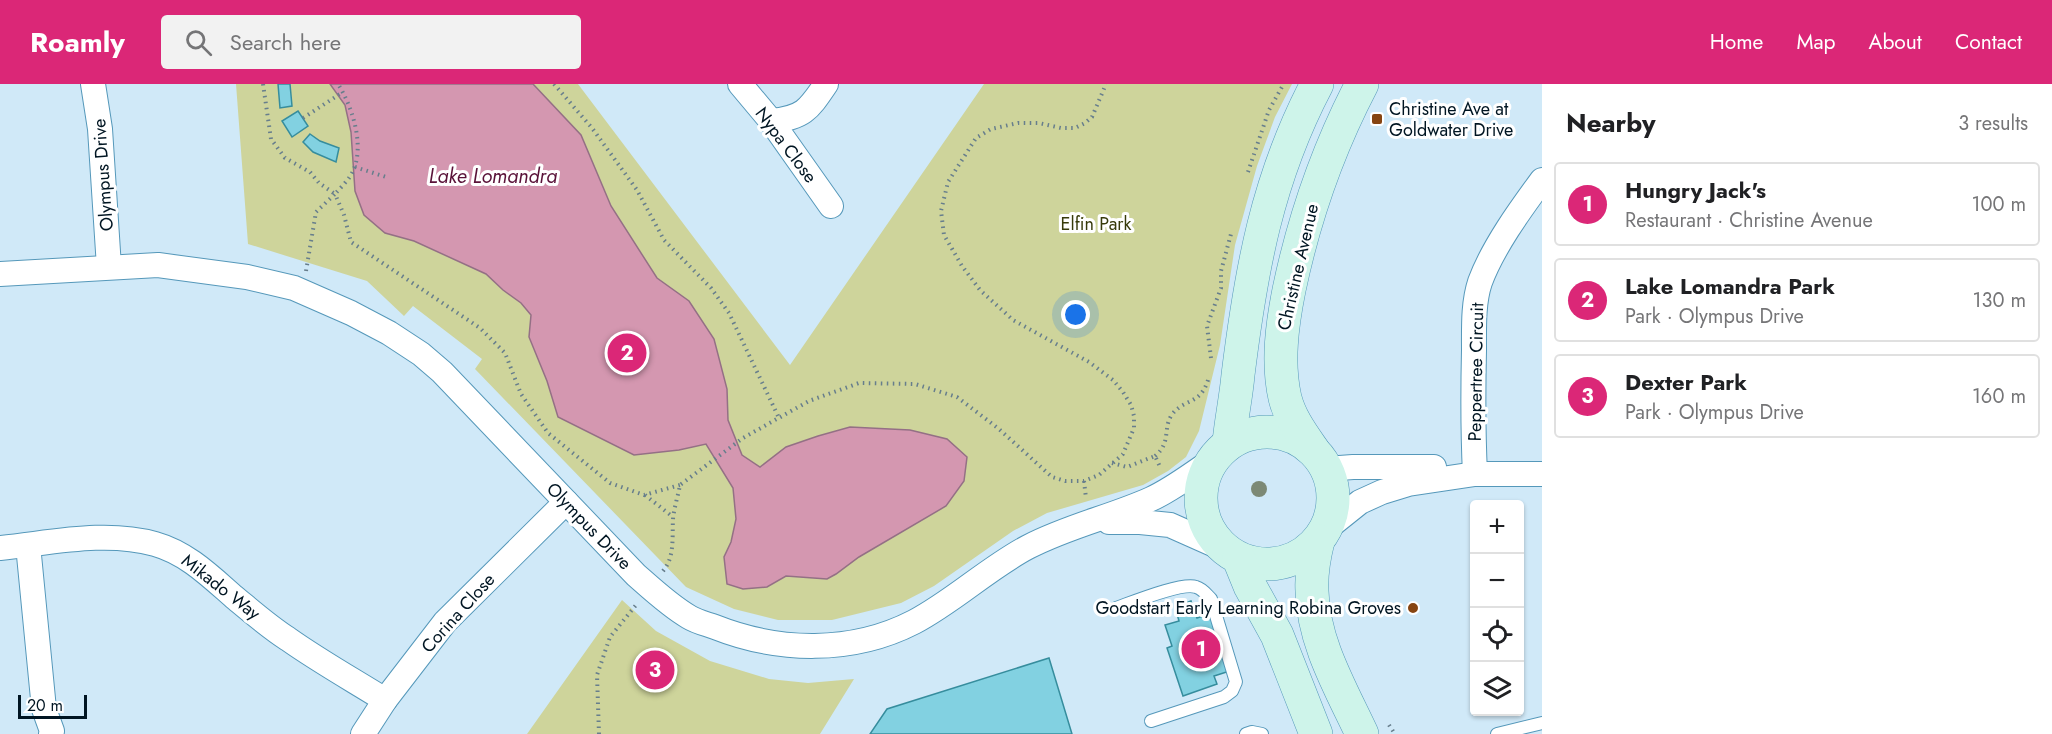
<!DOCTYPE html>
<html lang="en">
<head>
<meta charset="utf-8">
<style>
	body { margin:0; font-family:Jost,sans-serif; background:#f2f2f2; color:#202124 }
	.controls { position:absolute; right:18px; bottom:18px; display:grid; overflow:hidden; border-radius:6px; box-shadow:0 2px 4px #0004 }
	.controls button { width:54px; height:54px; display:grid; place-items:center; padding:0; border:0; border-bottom:2px solid #e0e0e0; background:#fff; color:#202124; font:30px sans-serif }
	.scale { position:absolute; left:18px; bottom:15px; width:69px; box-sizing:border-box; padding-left:6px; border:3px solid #001522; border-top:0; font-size:16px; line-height:21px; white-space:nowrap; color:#001522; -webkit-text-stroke:4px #fff; paint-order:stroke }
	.you { position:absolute; left:1076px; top:231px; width:21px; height:21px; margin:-15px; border:4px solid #fff; border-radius:50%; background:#1a73e8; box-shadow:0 0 0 9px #1a73e833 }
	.badge { display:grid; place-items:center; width:39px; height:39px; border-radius:50%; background:#db2777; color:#fff; font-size:20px; font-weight:700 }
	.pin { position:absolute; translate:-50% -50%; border:3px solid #fff; box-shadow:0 2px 6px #0006 }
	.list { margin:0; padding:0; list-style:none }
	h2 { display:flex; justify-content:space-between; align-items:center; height:78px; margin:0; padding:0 24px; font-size:26px }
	h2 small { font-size:20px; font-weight:400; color:#757577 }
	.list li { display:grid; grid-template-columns:39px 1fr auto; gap:18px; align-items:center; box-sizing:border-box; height:84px; margin:0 12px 12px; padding:0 12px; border:2px solid #e0e0e0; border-radius:6px }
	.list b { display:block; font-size:22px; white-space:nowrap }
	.list p { margin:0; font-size:20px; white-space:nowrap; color:#757577 }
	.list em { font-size:20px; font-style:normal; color:#757577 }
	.icon { flex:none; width:33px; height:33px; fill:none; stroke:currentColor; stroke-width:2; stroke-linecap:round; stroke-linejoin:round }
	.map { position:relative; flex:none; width:1542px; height:650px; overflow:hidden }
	header { display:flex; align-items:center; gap:36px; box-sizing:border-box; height:84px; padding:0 30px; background:#db2777; color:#fff }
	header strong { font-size:28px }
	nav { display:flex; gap:33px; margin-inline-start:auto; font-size:21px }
	.search { width:420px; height:54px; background:#f2f2f2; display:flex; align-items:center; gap:15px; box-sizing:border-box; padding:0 21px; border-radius:6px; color:#757577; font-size:22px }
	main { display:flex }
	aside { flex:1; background:#fff }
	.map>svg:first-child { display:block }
	.green { fill:#ced49b }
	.water { fill:#d497b0; stroke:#947085; stroke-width:1.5 }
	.building { fill:#82d1e1; stroke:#368d9d; stroke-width:1.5 }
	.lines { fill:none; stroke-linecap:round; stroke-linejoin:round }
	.lane-casing { stroke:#5598ba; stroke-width:14 }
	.street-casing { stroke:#5598ba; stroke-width:26 }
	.secondary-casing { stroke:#5598ba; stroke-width:34 }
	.path { stroke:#677e8c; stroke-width:4; stroke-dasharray:1.5 4.5; stroke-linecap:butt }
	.lane { stroke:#fff; stroke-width:12 }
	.street { stroke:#fff; stroke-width:24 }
	.secondary { stroke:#cef4ea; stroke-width:33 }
	.tree { fill:#7c8975 }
	.poi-dot { fill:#864411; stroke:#fff; stroke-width:2 }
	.labels { text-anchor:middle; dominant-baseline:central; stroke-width:6; stroke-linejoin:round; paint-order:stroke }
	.poi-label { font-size:18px; fill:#001522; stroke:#fff; text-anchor:start }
	.street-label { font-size:18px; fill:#001522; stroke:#fff }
	.park-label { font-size:18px; fill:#373a0a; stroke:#fff }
	.water-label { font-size:20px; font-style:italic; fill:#591138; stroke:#fff }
</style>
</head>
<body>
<header>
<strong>Roamly</strong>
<div class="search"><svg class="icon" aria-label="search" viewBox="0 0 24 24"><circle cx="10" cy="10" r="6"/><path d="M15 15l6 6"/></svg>Search here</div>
<nav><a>Home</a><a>Map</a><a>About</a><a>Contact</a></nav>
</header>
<main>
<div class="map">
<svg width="1542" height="650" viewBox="0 0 1542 650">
	<rect width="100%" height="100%" fill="#d0e9f8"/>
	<g class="green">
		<path d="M236 0H578L790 281 984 0H1292L1275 33 1257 82 1235 161 1220 261 1199 347 1186 373 1168 387 1143 401 1047 429 1013 447 934 502 901 519 832 536H778L734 525 686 503 475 285 482 275 413 222 404 232 367 197 248 160Z"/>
		<path d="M622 516 656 547 710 577 769 595 808 599 854 595 820 650H527Z"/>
	</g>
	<path class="water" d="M330 0H533L581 51 611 122 657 194 689 217 714 255 727 305 728 336 742 371 760 383 786 363 818 352 850 343 910 346 947 355 967 373 964 397 946 422 859 473 836 490 827 495 786 492 767 503 743 505 727 500 724 473 731 458 736 435 733 404 706 360 679 366 634 371 558 333 547 297 529 253 531 231 521 219 503 206 486 190 414 157 385 149 364 131 355 107 351 48 345 21Z"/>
	<g class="building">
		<path d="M278 0H290L292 22 280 24Z"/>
		<path d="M298 27 308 42 292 53 282 37Z"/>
		<path d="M310 50 320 57 339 64 336 78 313 68 303 58Z"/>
		<path d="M1191 517 1197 534 1217 527 1236 585 1214 592 1217 600 1183 612 1167 564 1172 562 1165 541 1179 537 1175 523Z"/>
		<path d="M1049 574 1072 650H870L887 625Z"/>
	</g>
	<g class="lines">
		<defs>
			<g id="lane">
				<path d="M1116 524C1133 518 1182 498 1196 503 1203 505 1206 510 1211 515L1236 598 1232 607 1224 613 1151 637"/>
				<path d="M1246 650 1252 648 1262 650"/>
				<path d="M1497 650 1542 639"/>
			</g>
			<g id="street">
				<path d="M93 0 100 45 109 183"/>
				<path d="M740 0 771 37 831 122"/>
				<path d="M771 37C804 34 809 25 826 0"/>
				<path d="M0 190 158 181 247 193 294 204 351 229 389 249 421 270 442 288 636 491C653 506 670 522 689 533 697 538 707 540 715 543 778 568 852 570 914 538 954 517 988 484 1028 463 1068 442 1111 433 1151 415 1173 405 1193 389 1213 376"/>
				<path d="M1326 385 1353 383H1434"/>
				<path d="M1475 390C1473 349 1473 308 1474 266 1474 244 1473 219 1480 198 1493 163 1520 126 1542 96"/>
				<path d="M1109 438H1140L1170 441 1224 465"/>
				<path d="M1325 446 1360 418 1382 408 1408 400 1475 390H1542"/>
				<path d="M28 461 44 625 52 647 51 650"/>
				<path d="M0 464C51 459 105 446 155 460 187 469 210 492 234 513 251 527 269 543 288 555 319 577 353 596 385 616"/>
				<path d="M363 650 385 616 445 538 566 418"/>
			</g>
			<g id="secondary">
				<circle cx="1267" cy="414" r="66"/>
				<path d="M1229 359C1231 336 1236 314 1238 291 1251 186 1267 95 1317 0"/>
				<path d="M1313 366C1302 350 1290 334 1285 314 1277 279 1282 241 1289 206 1304 134 1328 65 1362 0"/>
				<path d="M1318 457C1314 473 1311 490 1312 507 1313 558 1341 605 1362 650"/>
				<path d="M1239 475 1250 502 1277 551 1316 650"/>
			</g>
		</defs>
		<use href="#lane" class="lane-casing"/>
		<use href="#street" class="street-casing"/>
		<use href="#secondary" class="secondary-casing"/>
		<g class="path">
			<path d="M263 0 271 55 285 74 310 88 319 99 335 110C341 103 349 96 353 87 365 61 352 22 338 0"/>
			<path d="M554 0 592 44 637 106 664 156 711 204 729 229 779 334"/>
			<path d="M303 34 343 8"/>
			<path d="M355 83 386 93"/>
			<path d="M1248 88 1269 26 1282 3"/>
			<path d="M306 187 316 128 335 110 344 131 351 158 480 244 505 269 521 310 548 349 610 399 644 411 680 401"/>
			<path d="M1211 274 1207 242 1221 204V187L1231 150"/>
			<path d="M1155 372C1171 359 1163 346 1171 332 1183 314 1200 322 1208 296"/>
			<path d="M1112 379 1127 383 1155 372 1161 385"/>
			<path d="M1084 397 1086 414"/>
			<path d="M645 411 673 433"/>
			<path d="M663 487C675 473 672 453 673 435 674 424 678 412 680 401L743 354 809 317 859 299 915 300 957 313 999 345 1052 393 1065 397H1084L1099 391 1123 370 1134 344V332L1131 321 1123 308 1113 296 1089 278 1013 236 980 206 962 182 944 151 941 127 948 98 976 54 991 45 1018 39H1039L1061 44H1075L1085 39 1092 33 1106 0"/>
			<path d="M1389 641 1395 650"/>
			<path d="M599 650 597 591 610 553 636 521"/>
		</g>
		<use href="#lane" class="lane"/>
		<use href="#street" class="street"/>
		<use href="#secondary" class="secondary"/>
	</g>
	<circle class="tree" cx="1259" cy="405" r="8"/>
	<g class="poi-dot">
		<rect x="1371" y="29" width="12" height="12" rx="3"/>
		<circle cx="1413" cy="524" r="6"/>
	</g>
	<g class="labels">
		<g class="poi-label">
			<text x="1389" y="25">Christine Ave at<tspan x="1389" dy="21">Goldwater Drive</tspan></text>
			<text x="1401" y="524" text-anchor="end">Goodstart Early Learning Robina Groves</text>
		</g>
		<g class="street-label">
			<text transform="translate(786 61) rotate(53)">Nypa Close</text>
			<text transform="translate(103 91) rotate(-94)">Olympus Drive</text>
			<text transform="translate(1298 183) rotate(-77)">Christine Avenue</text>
			<text transform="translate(1476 288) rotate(-89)">Peppertree Circuit</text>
			<text transform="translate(589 442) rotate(46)">Olympus Drive</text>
			<text transform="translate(221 503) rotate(38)">Mikado Way</text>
			<text transform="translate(458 529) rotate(-48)">Corina Close</text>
		</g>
		<g class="park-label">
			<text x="1096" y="140">Elfin Park</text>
		</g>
		<g class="water-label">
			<text x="493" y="92">Lake Lomandra</text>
		</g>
	</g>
</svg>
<div class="controls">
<button>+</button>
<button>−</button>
<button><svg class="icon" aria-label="locate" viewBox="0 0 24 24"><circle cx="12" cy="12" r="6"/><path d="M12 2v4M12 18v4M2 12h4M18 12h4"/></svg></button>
<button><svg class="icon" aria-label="layers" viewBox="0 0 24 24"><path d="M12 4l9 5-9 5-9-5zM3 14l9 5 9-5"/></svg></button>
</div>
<div class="scale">20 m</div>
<div class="you"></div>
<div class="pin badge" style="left:1201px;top:565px">1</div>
<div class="pin badge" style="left:627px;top:269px">2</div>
<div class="pin badge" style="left:655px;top:586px">3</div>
</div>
<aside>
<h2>Nearby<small>3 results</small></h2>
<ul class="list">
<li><span class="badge">1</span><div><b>Hungry Jack's</b><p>Restaurant · Christine Avenue</p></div><em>100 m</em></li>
<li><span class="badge">2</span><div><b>Lake Lomandra Park</b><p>Park · Olympus Drive</p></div><em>130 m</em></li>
<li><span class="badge">3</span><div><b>Dexter Park</b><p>Park · Olympus Drive</p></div><em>160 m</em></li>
</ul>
</aside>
</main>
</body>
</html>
